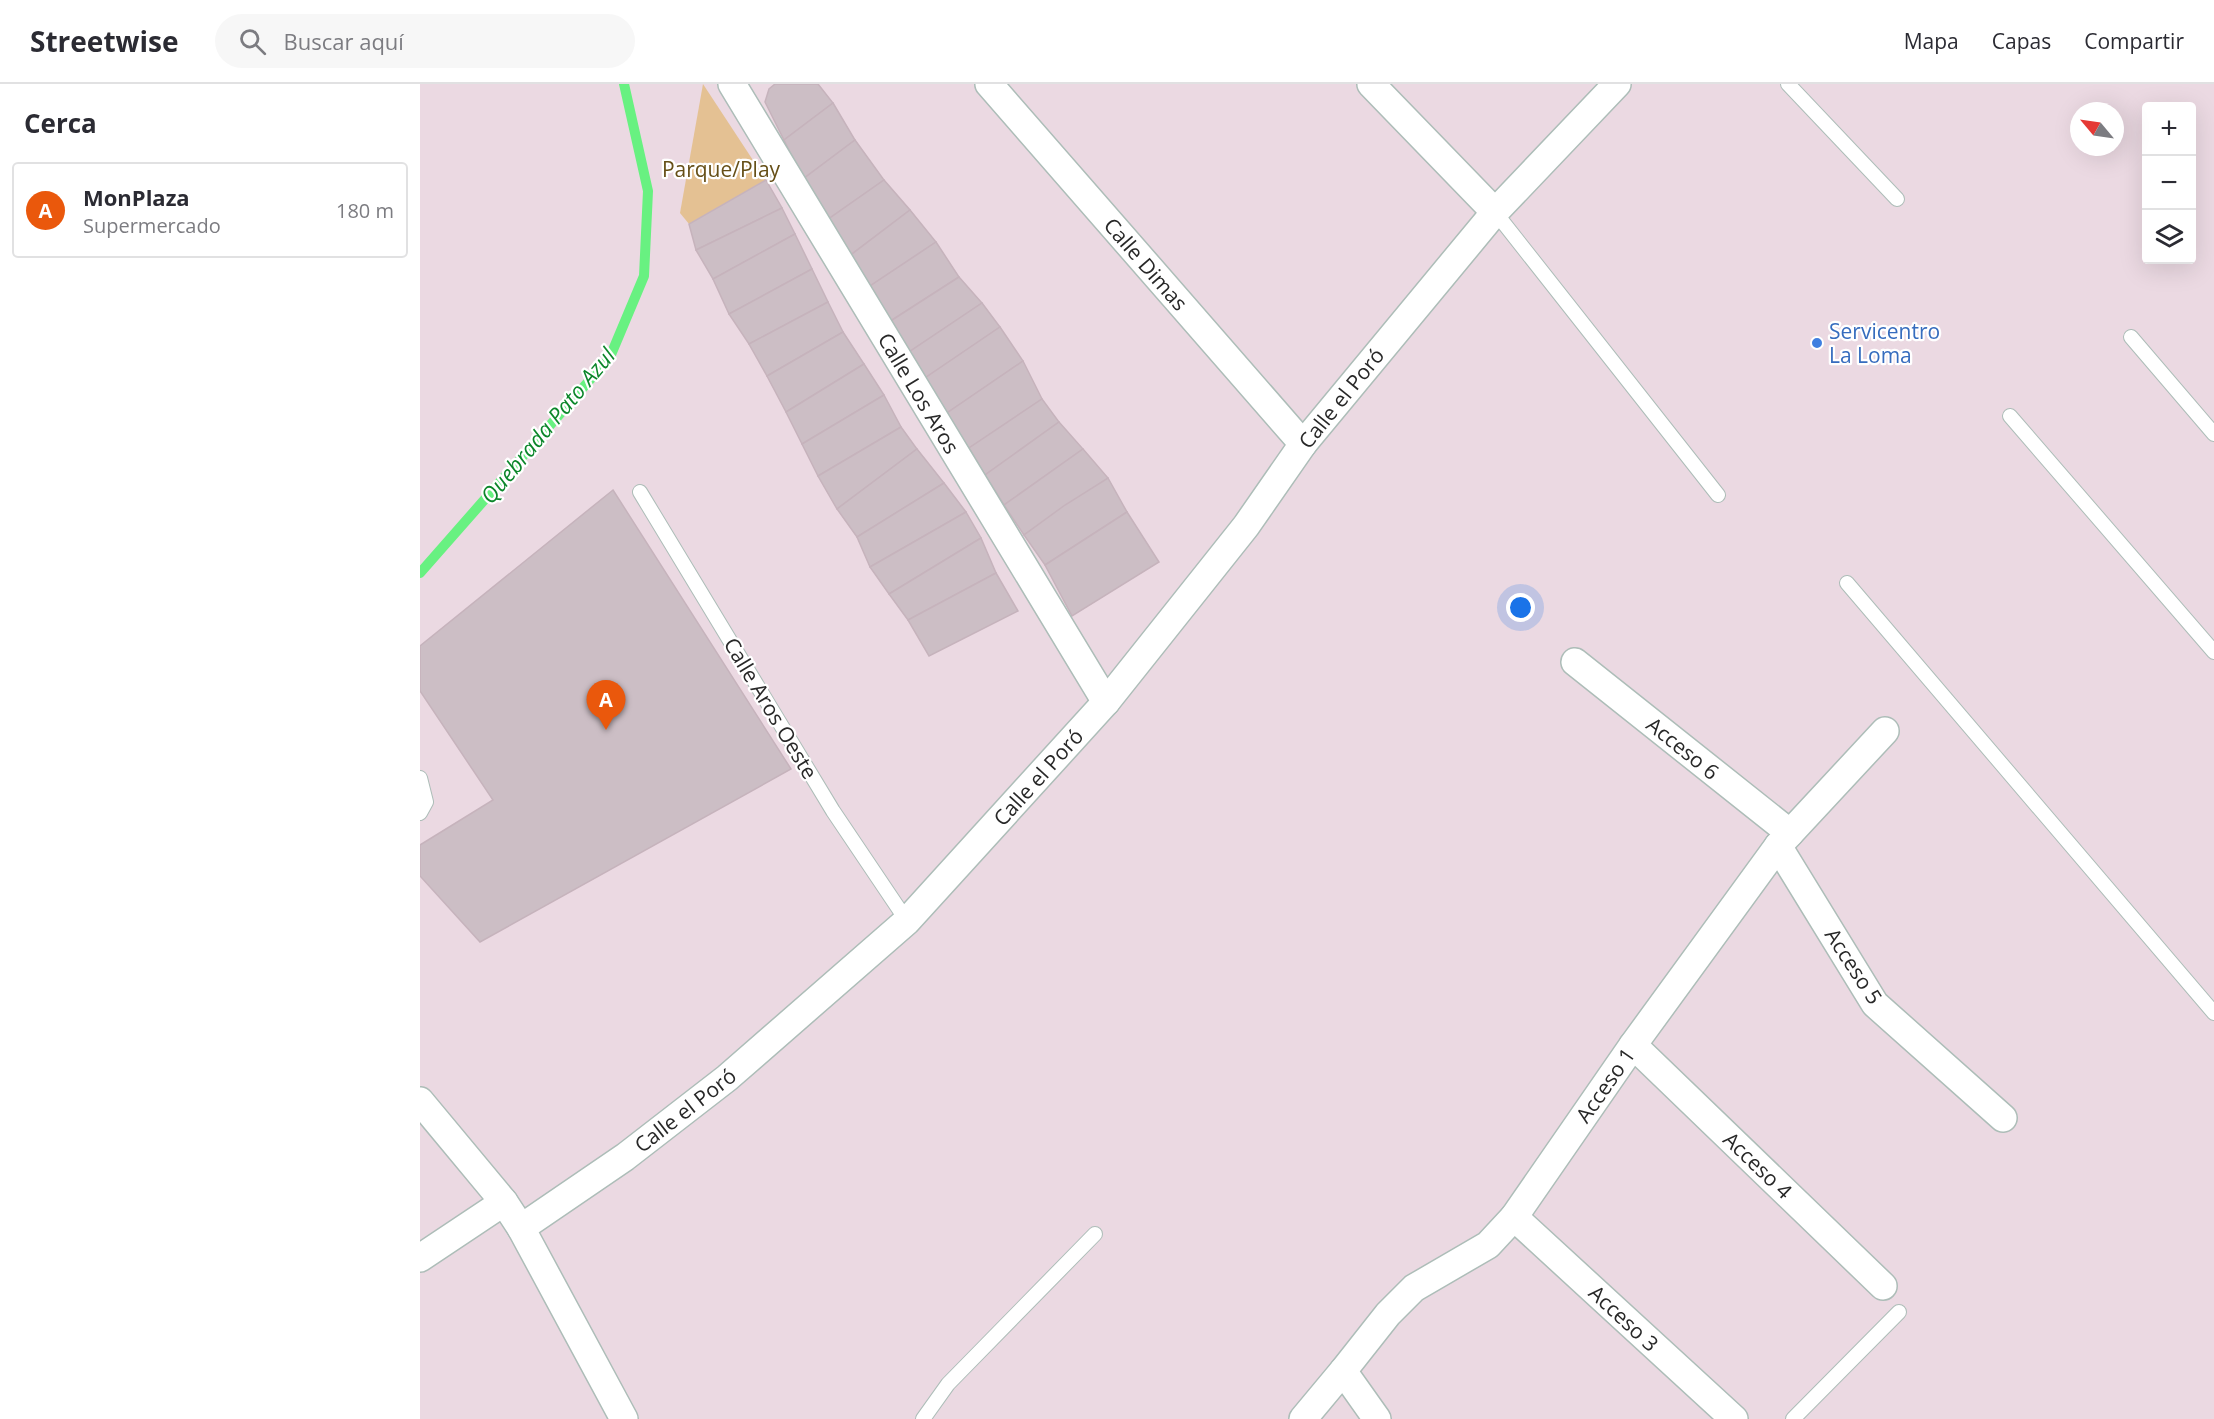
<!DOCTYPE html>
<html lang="es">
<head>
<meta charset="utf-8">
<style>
	body { margin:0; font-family:"Open Sans",sans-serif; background:#f7f7f7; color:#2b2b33 }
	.controls { position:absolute; right:18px; top:18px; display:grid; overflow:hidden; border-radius:6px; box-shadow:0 6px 24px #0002 }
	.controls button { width:54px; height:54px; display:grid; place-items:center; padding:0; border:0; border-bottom:2px solid #e1e1e2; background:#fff; color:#2b2b33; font:30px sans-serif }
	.compass { position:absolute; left:1650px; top:18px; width:54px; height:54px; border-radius:50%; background:#fff; box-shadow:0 6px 24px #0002; rotate:299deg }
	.you { position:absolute; left:1101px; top:524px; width:21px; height:21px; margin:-15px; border:4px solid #fff; border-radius:50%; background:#1a73e8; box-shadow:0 0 0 9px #1a73e833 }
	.badge { display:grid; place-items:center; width:39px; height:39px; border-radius:50%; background:#ea580c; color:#fff; font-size:20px; font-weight:700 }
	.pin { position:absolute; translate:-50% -50px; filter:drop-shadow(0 2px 3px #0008) }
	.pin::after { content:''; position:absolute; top:32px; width:21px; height:18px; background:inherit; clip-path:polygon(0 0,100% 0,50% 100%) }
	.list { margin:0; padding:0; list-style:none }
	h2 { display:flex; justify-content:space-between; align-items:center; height:78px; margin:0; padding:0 24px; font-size:26px }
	h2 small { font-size:20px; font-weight:400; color:#7c7c81 }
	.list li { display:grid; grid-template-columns:39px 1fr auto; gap:18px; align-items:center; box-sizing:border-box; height:96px; margin:0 12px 12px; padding:0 12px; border:2px solid #e1e1e2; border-radius:6px }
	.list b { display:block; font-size:22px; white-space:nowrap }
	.list p { margin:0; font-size:20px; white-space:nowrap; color:#7c7c81 }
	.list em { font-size:20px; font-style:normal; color:#7c7c81 }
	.icon { flex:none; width:33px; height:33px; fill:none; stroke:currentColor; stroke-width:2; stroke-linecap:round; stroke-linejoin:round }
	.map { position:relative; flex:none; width:1794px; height:1335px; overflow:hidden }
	header { display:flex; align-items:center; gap:36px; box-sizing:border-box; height:84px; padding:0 30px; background:#fff; border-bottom:2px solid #e1e1e2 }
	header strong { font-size:28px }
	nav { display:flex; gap:33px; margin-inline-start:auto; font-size:21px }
	.search { width:420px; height:54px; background:#f7f7f7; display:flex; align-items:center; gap:15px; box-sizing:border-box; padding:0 21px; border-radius:33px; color:#7c7c81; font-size:22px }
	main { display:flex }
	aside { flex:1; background:#fff }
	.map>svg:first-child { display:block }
	.green { fill:#e4c193 }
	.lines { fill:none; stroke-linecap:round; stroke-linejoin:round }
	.stream { stroke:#68f181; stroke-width:10 }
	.building { fill:#ccbec5; stroke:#c6b3bc; stroke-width:1.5 }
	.service-casing { stroke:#adbdb8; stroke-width:16 }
	.minor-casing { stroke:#adbdb8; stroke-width:30 }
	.service { stroke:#fff; stroke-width:14 }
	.minor { stroke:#fff; stroke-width:27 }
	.shop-dot { fill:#3f7fe0; stroke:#fff; stroke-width:2 }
	.labels { text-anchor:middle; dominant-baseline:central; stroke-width:4.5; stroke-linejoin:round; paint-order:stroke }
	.park-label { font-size:21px; fill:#664f17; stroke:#fff }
	.street-label { font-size:21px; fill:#282828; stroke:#fff }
	.shop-label { font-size:21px; fill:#366cbe; stroke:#fff; text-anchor:start }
	.water-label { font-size:22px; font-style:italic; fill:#0b862a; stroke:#fff }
</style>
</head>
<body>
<header>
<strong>Streetwise</strong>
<div class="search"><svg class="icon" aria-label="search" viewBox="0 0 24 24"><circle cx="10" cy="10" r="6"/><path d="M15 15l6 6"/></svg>Buscar aquí</div>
<nav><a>Mapa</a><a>Capas</a><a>Compartir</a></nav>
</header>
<main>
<aside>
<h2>Cerca<small></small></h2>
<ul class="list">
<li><span class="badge">A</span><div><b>MonPlaza</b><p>Supermercado</p></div><em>180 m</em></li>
</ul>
</aside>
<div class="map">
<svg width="1794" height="1335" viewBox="0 0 1794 1335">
	<rect width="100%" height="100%" fill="#ebd9e2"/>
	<path class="green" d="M283 0 346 96 269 140 260 129Z"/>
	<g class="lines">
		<path class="stream" d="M0 489 190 273 224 192 228 107 204 0"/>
	</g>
	<g class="building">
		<path d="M355 0H398L413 19 364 56 345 18 349 5Z"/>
		<path d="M413 19 435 56 383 95 364 56Z"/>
		<path d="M435 56 464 96 407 136 383 95Z"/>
		<path d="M346 96 362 124 276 166 269 140Z"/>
		<path d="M464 96 490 126 428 173 407 136Z"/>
		<path d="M362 124 375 150 293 195 276 166Z"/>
		<path d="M490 126 516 158 447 204 428 173Z"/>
		<path d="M375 150 392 185 309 230 293 195Z"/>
		<path d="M516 158 539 193 469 238 447 204Z"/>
		<path d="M392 185 408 218 329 260 309 230Z"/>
		<path d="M539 193 562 219 486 270 469 238Z"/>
		<path d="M408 218 423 248 347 292 329 260Z"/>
		<path d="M562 219 580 243 502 296 486 270Z"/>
		<path d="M580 243 603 277 524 331 502 296Z"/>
		<path d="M423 248 444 280 366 328 347 292Z"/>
		<path d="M603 277 622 315 549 364 524 331Z"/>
		<path d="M444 280 464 311 382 360 366 328Z"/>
		<path d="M464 311 481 343 398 392 382 360Z"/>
		<path d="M622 315 639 338 565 391 549 364Z"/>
		<path d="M639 338 663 365 584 421 565 391Z"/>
		<path d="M481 343 497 365 417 425 398 392Z"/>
		<path d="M497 365 524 399 437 453 417 425Z"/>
		<path d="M663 365 688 394 604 451 584 421Z"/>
		<path d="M688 394 707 428 625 481 604 451 645 421Z"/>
		<path d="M524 399 546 428 450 483 437 453Z"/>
		<path d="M193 406 371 685 60 858 0 792V761L73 716 0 607V562Z"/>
		<path d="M546 428 561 454 469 510 450 483Z"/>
		<path d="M707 428 739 478 652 532 625 481Z"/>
		<path d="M561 454 576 489 488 536 469 510Z"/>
		<path d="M576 489 598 527 509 572 488 536Z"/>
	</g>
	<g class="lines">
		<defs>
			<g id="service">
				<path d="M1368 0 1477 115"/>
				<path d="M1075 128 1298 411"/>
				<path d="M1711 253 1794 350"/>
				<path d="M1590 332 1794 568"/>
				<path d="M220 408 413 727 487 837"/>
				<path d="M1427 499 1794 929"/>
				<path d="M0 694 6 718 0 729"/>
				<path d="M503 1335 528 1300 675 1150"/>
				<path d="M1373 1335 1479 1228"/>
			</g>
			<g id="minor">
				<path d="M312 0 686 618"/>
				<path d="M569 0 883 360"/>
				<path d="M951 0 1075 128"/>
				<path d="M1155 578 1370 749"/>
				<path d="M1358 762 1455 920 1583 1034"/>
				<path d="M1213 961 1463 1202"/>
				<path d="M0 1017 84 1118 101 1144"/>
				<path d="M1094 1133 1314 1335"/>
				<path d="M0 1174 84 1118"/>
				<path d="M204 1335 101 1144 205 1073 307 994 487 837 686 618 826 442 883 360 1075 128 1197 0"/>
				<path d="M883 1335 923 1287"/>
				<path d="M957 1335 923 1287 968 1230 994 1204 1068 1161 1094 1133 1213 961 1358 762 1465 647"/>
			</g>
		</defs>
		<use href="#service" class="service-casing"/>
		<use href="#minor" class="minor-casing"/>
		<use href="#service" class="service"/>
		<use href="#minor" class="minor"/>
	</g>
	<circle class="shop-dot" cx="1397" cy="259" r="6"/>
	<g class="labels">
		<g class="park-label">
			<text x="301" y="85">Parque/Play</text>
		</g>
		<g class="street-label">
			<text transform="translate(726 180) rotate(49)">Calle Dimas</text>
			<text transform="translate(499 309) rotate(59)">Calle Los Aros</text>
			<text transform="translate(921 314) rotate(-51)">Calle el Poró</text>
			<text transform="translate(351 624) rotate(59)">Calle Aros Oeste</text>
			<text transform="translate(1263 664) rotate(39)">Acceso 6</text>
			<text transform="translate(618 693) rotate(-48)">Calle el Poró</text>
			<text transform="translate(1434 882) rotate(57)">Acceso 5</text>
			<text transform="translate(1185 1001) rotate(-55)">Acceso 1</text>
			<text transform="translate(265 1026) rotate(-38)">Calle el Poró</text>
			<text transform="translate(1338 1081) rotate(44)">Acceso 4</text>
			<text transform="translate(1204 1234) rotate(43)">Acceso 3</text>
		</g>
		<g class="shop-label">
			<text x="1409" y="247">Servicentro<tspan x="1409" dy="24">La Loma</tspan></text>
		</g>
		<g class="water-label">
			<text transform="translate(127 341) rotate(-50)">Quebrada Pato Azul</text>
		</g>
	</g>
</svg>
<div class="controls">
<button>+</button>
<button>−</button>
<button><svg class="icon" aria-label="layers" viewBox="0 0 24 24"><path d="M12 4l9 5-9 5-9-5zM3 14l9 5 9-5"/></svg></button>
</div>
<svg class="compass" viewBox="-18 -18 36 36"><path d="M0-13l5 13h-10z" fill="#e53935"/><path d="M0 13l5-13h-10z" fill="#7c7c81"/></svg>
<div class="you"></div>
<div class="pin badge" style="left:186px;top:646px">A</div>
</div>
</main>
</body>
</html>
